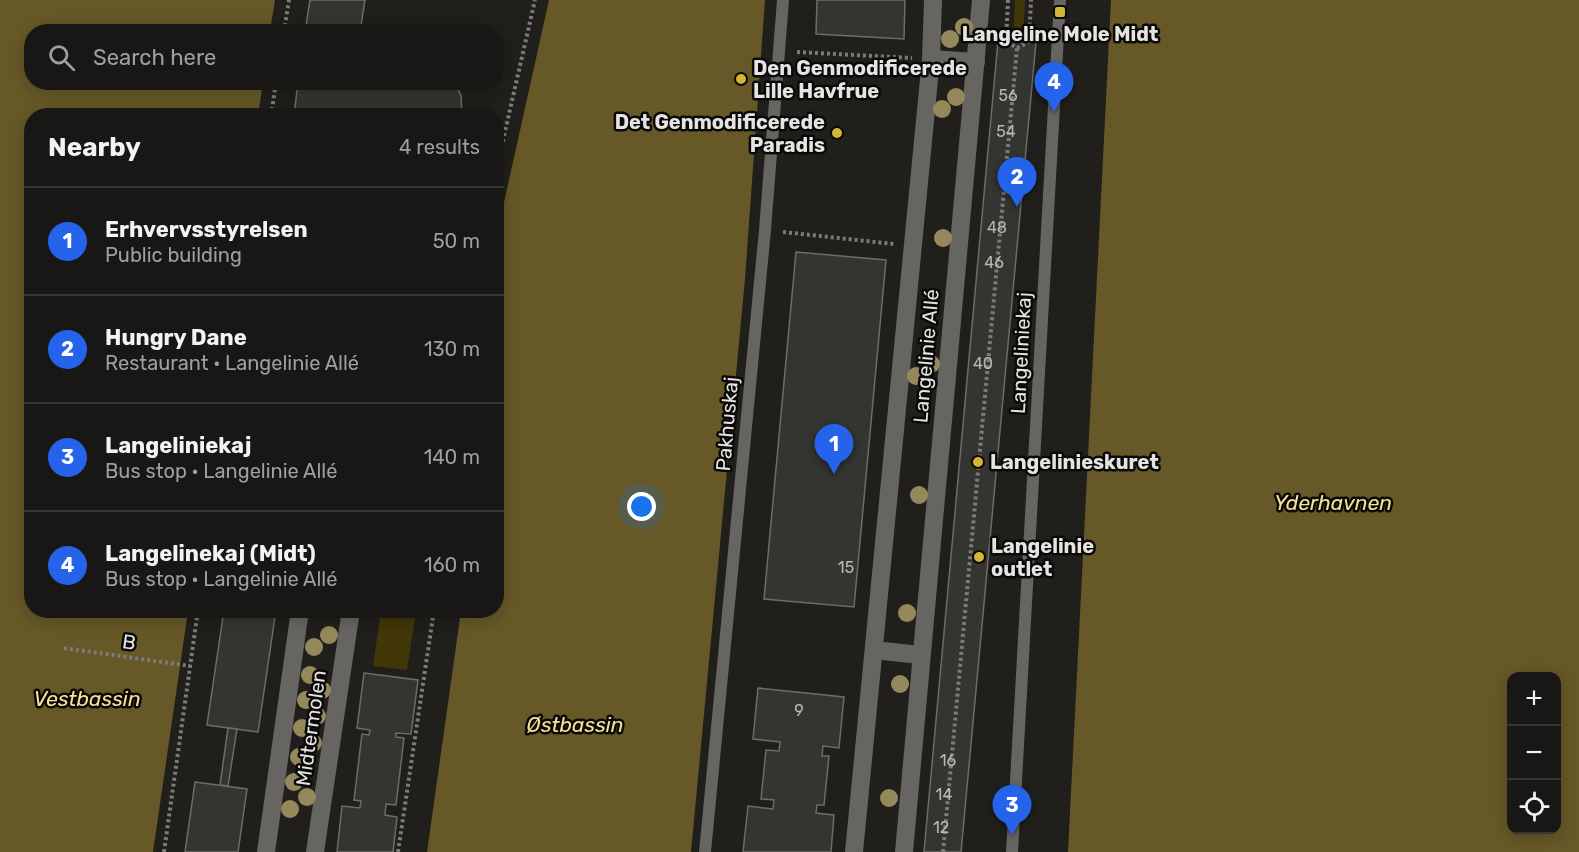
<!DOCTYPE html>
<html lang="en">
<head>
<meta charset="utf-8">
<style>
	body { margin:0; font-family:Rubik,sans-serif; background:#21201e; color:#f1f3f6 }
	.controls { position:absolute; right:18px; bottom:18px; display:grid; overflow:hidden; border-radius:12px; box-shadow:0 3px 15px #0003 }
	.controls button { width:54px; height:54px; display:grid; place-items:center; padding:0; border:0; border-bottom:2px solid #363634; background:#181715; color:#f1f3f6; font:30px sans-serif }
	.you { position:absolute; left:642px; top:507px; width:21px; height:21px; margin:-15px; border:4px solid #fff; border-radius:50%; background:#1a73e8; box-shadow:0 0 0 9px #1a73e833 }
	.badge { display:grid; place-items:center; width:39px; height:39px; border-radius:50%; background:#2563eb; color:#fff; font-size:20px; font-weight:700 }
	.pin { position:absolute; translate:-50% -50px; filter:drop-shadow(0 2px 3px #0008) }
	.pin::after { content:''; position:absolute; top:32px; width:21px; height:18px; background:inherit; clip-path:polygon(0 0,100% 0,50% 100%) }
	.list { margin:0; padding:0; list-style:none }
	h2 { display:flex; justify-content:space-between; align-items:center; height:78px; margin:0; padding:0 24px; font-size:26px }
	h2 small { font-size:20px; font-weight:400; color:#9f9fa0 }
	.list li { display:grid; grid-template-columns:39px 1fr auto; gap:18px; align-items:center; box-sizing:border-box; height:108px; padding:0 24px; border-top:2px solid #363634 }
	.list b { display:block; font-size:22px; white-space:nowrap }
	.list p { margin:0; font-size:20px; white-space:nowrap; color:#9f9fa0 }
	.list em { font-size:20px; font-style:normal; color:#9f9fa0 }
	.icon { flex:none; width:33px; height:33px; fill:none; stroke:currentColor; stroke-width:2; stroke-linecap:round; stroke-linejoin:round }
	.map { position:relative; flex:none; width:1579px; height:852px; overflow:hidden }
	.search { position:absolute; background:#181715; box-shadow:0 3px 15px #0003; left:24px; top:24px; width:480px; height:66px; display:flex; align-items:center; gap:15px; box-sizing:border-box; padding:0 21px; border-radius:24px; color:#9f9fa0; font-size:22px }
	.panel { position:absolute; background:#181715; box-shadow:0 3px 15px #0003; left:24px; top:108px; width:480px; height:510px; border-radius:24px }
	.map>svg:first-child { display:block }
	.green { fill:#423707 }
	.water { fill:#665827; fill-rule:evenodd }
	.building { fill:#343430; stroke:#6d6c68; stroke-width:1.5 }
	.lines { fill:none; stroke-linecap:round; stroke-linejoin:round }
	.path { stroke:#7c7b79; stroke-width:4; stroke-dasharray:3 3; stroke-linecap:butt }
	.lane { stroke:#666561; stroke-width:12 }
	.street { stroke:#666561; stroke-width:18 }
	.tree { fill:#95895c }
	.poi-dot { fill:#d5b534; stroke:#090908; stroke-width:2 }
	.labels { text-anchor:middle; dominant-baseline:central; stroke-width:5; stroke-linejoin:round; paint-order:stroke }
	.number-label { font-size:16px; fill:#b9b8b6 }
	.poi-label { font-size:20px; font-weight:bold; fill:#e5e4e2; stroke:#090908; text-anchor:start }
	.street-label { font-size:20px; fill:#e5e4e2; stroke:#090908 }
	.water-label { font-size:21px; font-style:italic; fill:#f8e294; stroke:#090908 }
</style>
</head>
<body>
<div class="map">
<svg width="1579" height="852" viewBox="0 0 1579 852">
	<rect width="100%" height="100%" fill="#201f1c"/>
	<g class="green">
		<path d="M1015 0H1025L1023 41H1013Z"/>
		<path d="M381 611H416L407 670 373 666Z"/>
	</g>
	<g class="water">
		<path d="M0 0H275L270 31 32 32V82L263 83 258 115 32 116V610L188 611 153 852H0Z"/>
		<path d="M549 0H765L745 279 691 852H427L461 611 496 610 497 234Z"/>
		<path d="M1111 0H1579V852H1068ZM1512 676H1556V830H1512Z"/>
	</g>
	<g class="building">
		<path d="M310 0H365L360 32H305Z"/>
		<path d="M817 0H905L904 39 816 34Z"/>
		<path d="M998 41 1036 42 961 852H924Z"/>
		<path d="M298 82H455L461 96 462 116H294Z"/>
		<path d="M796 252 886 260 854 607 764 599Z"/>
		<path d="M224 610H276L258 732 207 725Z"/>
		<path d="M364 673 418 680 411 734 396 733V737L404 738 396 805 386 804 385 815 397 817 393 852H337L342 806 360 808 361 801 354 800 362 734 369 735 370 730 357 728Z"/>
		<path d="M758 688 844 697 839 748 823 746 822 756H829L824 805H817L816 813 834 815 831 852H743L748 806 773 809 774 800 761 799 766 750 779 751 780 742 753 739Z"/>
		<path d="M228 728 237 729 228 786 220 785Z"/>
		<path d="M195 782 247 789 238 852H185Z"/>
	</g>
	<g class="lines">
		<g class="path">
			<path d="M1008 0 1006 41 1017 48 1029 42 1031 0"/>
			<path d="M284 32 289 0"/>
			<path d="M797 52 912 58"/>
			<path d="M271 116 276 82"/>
			<path d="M496 171 535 0"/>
			<path d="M783 232 894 244"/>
			<path d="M64 648 190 666"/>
			<path d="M164 852 198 610"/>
			<path d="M398 852 434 610"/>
			<path d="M943 852 1017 48"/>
		</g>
		<g class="lane">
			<path d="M705 852 765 230 783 0"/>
			<path d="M1012 852 1060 0"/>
		</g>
		<g class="street">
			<path d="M931 59 976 62"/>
			<path d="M874 650 920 655"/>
			<path d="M266 852 300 610"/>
			<path d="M315 852 351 610"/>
			<path d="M854 852 931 59 933 0"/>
			<path d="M904 852 981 0"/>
		</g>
	</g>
	<g class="tree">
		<circle cx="964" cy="27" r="9"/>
		<circle cx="950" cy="39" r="9"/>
		<circle cx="956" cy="97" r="9"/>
		<circle cx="942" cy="109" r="9"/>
		<circle cx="943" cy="238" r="9"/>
		<circle cx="931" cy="364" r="9"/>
		<circle cx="916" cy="376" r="9"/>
		<circle cx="919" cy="495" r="9"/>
		<circle cx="907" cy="613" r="9"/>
		<circle cx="329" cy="635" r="9"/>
		<circle cx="314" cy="647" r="9"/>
		<circle cx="310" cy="675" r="9"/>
		<circle cx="900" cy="684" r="9"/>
		<circle cx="322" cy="690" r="9"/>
		<circle cx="306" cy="700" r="9"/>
		<circle cx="317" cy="716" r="9"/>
		<circle cx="302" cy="728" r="9"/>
		<circle cx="313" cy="743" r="9"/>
		<circle cx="299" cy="757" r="9"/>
		<circle cx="294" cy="782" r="9"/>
		<circle cx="307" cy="797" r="9"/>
		<circle cx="889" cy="798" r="9"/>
		<circle cx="290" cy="809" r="9"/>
	</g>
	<g class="poi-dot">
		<rect x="1054" y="6" width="12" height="12" rx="3"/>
		<circle cx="741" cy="79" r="6"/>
		<circle cx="837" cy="133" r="6"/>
		<circle cx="978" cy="462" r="6"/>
		<circle cx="979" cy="557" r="6"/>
	</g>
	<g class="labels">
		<g class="number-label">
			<text x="1008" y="95">56</text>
			<text x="1006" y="131">54</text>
			<text x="997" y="227">48</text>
			<text x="994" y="262">46</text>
			<text x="983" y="363">40</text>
			<text x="846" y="567">15</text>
			<text x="799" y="710">9</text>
			<text x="948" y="760">16</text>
			<text x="944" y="794">14</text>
			<text x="941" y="827">12</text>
		</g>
		<g class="poi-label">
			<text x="1060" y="34" text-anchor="middle">Langeline Mole Midt</text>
			<text x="753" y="68">Den Genmodificerede<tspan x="753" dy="23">Lille Havfrue</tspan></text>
			<text x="825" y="122" text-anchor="end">Det Genmodificerede<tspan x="825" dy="23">Paradis</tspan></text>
			<text x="990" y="462">Langelinieskuret</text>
			<text x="991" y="546">Langelinie<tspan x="991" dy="23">outlet</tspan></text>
		</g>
		<g class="street-label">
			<text transform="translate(1021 353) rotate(-87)">Langeliniekaj</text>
			<text transform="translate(926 356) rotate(-85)">Langelinie Allé</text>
			<text transform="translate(727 424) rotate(-85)">Pakhuskaj</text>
			<text transform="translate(129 642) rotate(8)">B</text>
			<text transform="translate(311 728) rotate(-82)">Midtermolen</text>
		</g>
		<g class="water-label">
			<text x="1333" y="502">Yderhavnen</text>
			<text x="87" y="698">Vestbassin</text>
			<text x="575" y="724">Østbassin</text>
		</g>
	</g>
</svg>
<div class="controls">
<button>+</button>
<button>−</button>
<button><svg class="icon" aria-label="locate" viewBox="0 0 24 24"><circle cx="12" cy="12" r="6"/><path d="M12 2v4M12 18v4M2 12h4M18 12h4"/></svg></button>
</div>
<div class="you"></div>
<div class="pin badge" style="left:834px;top:474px">1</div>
<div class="pin badge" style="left:1017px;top:207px">2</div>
<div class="pin badge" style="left:1012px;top:835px">3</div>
<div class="pin badge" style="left:1054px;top:112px">4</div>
<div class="search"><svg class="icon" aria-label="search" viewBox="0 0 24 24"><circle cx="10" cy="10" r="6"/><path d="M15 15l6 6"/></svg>Search here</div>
<section class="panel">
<h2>Nearby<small>4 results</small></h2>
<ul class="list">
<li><span class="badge">1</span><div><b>Erhvervsstyrelsen</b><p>Public building</p></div><em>50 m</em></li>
<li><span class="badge">2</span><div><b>Hungry Dane</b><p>Restaurant · Langelinie Allé</p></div><em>130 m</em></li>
<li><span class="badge">3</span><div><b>Langeliniekaj</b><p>Bus stop · Langelinie Allé</p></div><em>140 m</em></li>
<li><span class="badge">4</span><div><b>Langelinekaj (Midt)</b><p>Bus stop · Langelinie Allé</p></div><em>160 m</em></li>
</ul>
</section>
</div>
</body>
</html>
